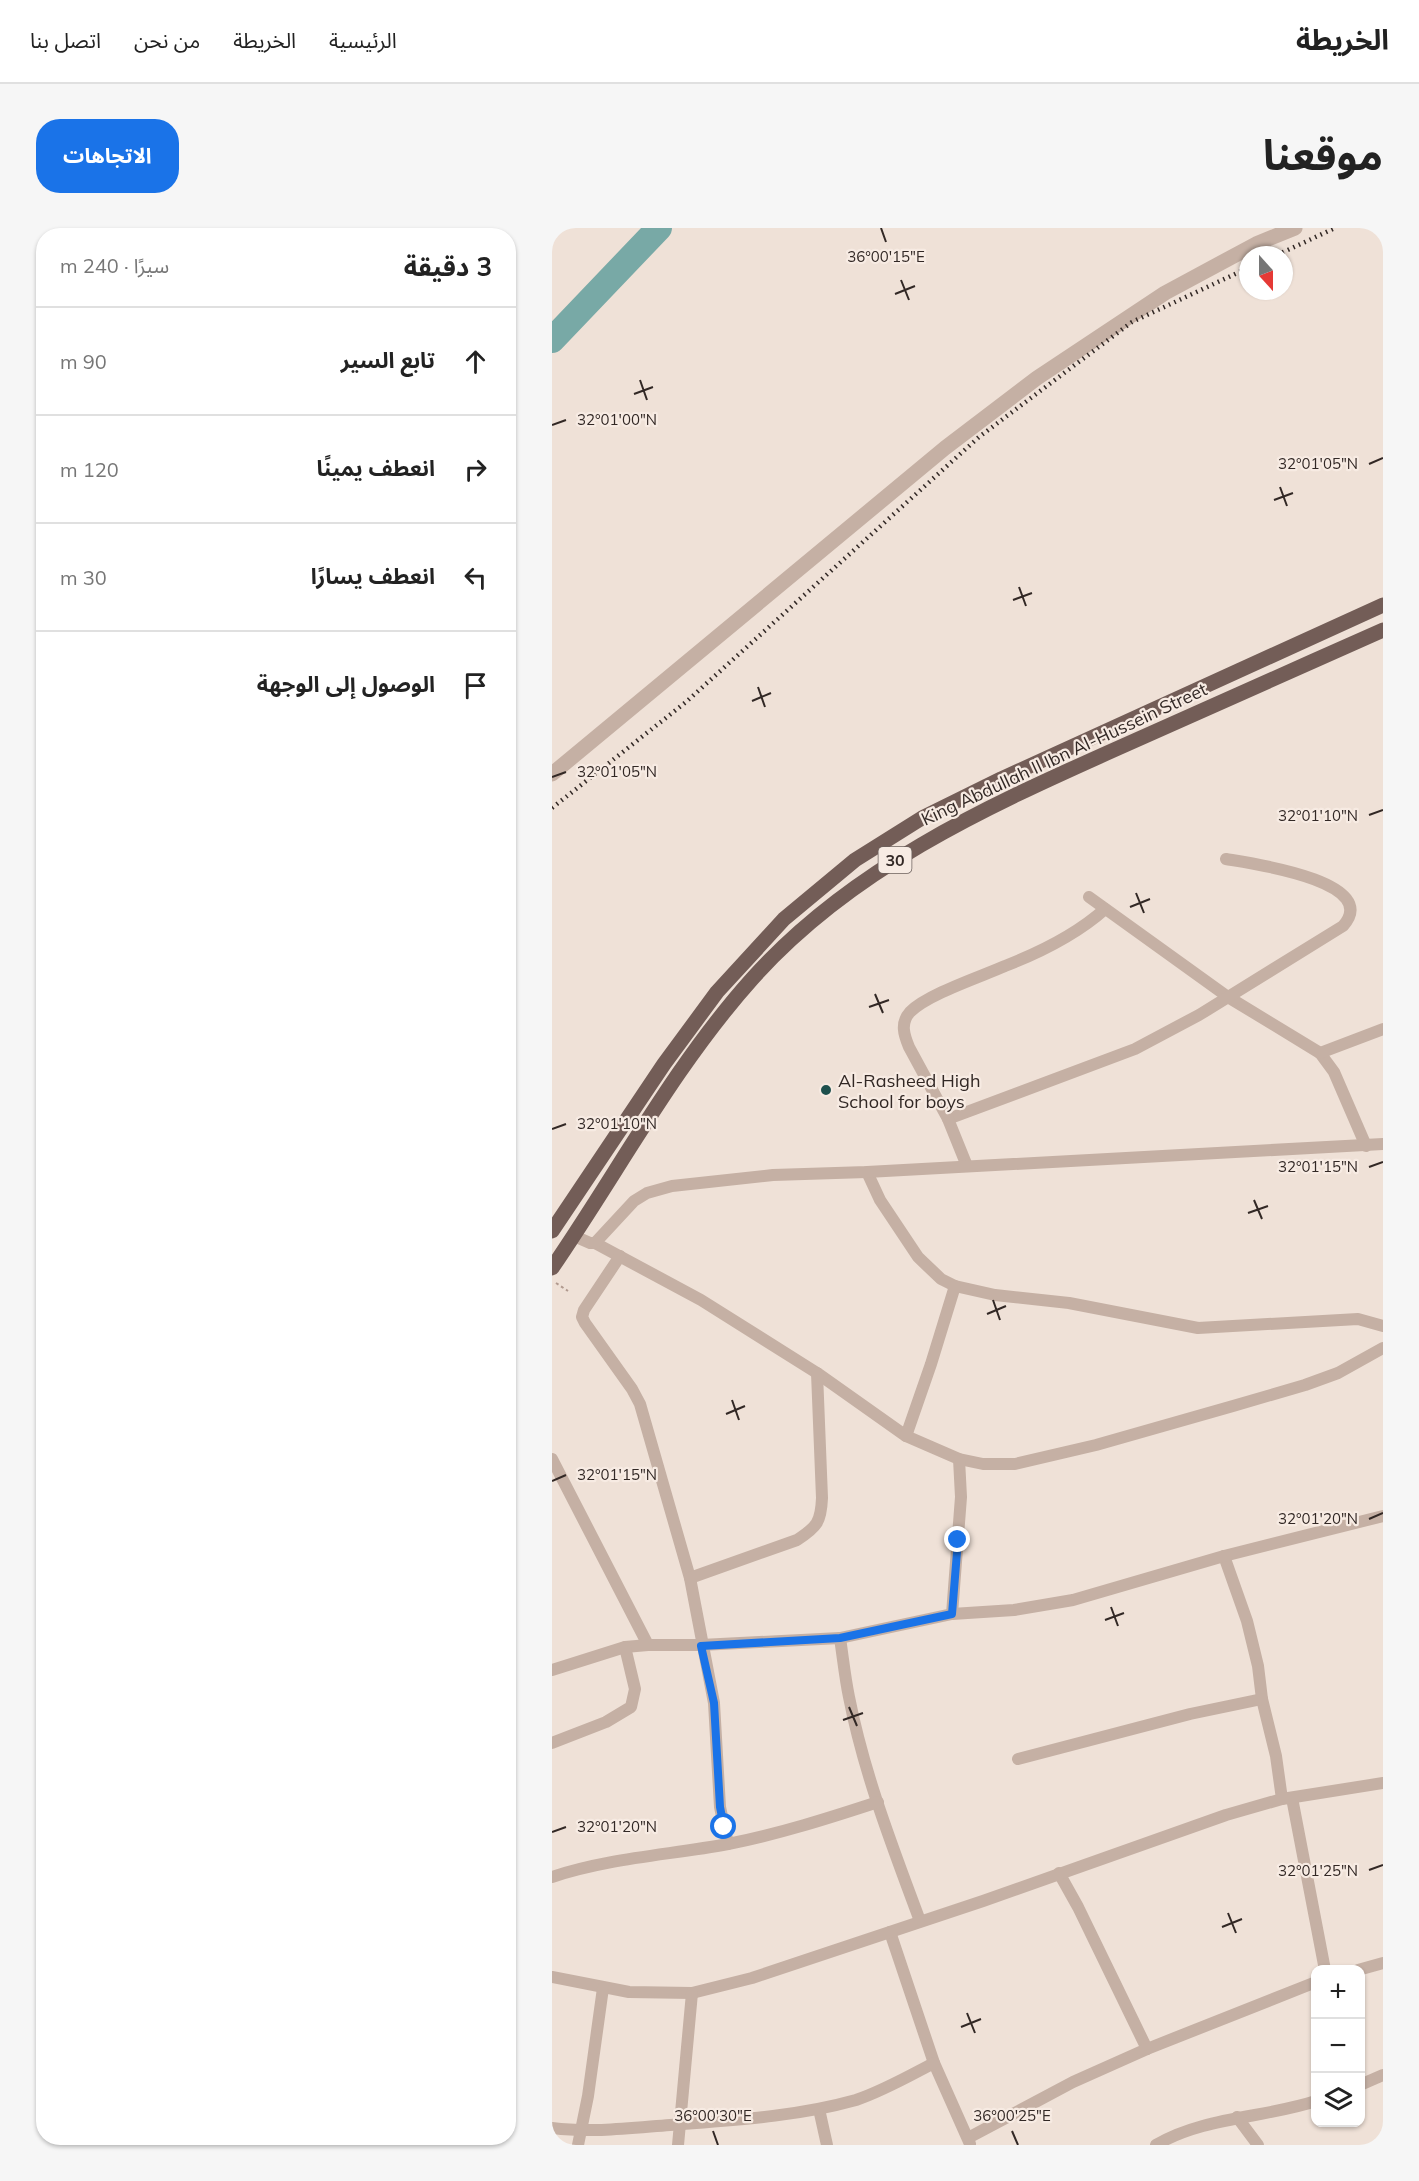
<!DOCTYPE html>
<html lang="ar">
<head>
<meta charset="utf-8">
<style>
	body { margin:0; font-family:Mulish,"Noto Sans Arabic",sans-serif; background:#f6f6f6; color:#222; direction:rtl }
	.controls { position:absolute; right:18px; bottom:18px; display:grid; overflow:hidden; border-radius:12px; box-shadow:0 2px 4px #0004 }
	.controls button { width:54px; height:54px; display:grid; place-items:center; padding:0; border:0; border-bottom:2px solid #e0e0e0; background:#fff; color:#222; font:30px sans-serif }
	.compass { position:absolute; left:687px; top:18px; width:54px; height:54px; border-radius:50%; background:#fff; box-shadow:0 2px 4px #0004; rotate:159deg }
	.stop { position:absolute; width:18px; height:18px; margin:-14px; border:4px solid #1a73e8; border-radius:50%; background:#fff }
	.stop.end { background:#1a73e8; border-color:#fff; box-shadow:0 2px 6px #0008 }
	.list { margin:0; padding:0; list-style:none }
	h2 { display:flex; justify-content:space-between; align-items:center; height:78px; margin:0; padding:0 24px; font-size:26px }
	h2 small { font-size:20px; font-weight:400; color:#767676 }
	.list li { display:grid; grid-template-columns:39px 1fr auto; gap:18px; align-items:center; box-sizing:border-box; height:108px; padding:0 24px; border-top:2px solid #e0e0e0 }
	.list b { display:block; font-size:22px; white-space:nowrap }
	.list em { font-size:20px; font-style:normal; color:#767676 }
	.icon { flex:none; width:33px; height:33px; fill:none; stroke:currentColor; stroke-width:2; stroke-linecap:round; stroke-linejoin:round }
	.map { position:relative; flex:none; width:831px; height:1917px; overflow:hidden; direction:ltr; border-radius:24px }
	header { display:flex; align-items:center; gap:36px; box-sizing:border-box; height:84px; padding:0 30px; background:#fff; border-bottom:2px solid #e0e0e0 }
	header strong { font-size:28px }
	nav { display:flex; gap:33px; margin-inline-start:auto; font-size:21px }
	.intro { display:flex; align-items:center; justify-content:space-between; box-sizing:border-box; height:144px; padding:0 36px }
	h1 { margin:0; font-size:42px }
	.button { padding:15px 27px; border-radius:24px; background:#1a73e8; color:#fff; font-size:21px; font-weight:700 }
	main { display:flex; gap:36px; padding:0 36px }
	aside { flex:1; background:#fff; border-radius:24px; box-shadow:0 2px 4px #0004 }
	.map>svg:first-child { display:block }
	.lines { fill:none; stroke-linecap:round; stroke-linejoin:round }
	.river { stroke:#78a9a6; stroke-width:26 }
	.path { stroke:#b19a8f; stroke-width:2; stroke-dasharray:3 3; stroke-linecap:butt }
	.minor { stroke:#c5b0a4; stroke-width:12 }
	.tertiary { stroke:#c5b0a4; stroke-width:15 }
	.primary { stroke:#735d57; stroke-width:15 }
	.rail { stroke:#322825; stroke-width:4.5; stroke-dasharray:1.5 4.5; stroke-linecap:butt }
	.route { stroke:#1a73e8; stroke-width:8 }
	.ticks { fill:none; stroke:#322825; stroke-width:2 }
	.poi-dot { fill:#1e504d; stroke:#f7ebe3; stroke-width:2 }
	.labels { text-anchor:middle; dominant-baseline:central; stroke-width:4.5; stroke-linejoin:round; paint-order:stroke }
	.shield { fill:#f7ebe3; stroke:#6d625e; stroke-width:1.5 }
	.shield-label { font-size:16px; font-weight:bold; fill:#322825 }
	.street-label { font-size:18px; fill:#322825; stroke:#f7ebe3 }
	.poi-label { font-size:18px; fill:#322825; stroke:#f7ebe3; text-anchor:start }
	.ticks-label { font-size:15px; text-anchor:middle; fill:#322825; stroke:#f7ebe3; stroke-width:4.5; stroke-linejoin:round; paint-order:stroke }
</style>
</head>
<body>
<header>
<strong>الخريطة</strong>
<nav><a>الرئيسية</a><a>الخريطة</a><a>من نحن</a><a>اتصل بنا</a></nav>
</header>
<div class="intro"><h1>موقعنا</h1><a class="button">الاتجاهات</a></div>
<main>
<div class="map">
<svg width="831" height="1917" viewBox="0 0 831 1917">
	<rect width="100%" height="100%" fill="#efe1d7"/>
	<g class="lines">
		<path class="river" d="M0 112 107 0"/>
		<path class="path" d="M4 1055 16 1063"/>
		<g class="minor">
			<path d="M537 669 676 769 768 825 782 844 814 918"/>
			<path d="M768 825 831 801"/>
			<path d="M396 891 583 821 647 787 791 698C831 653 697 635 674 631"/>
			<path d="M415 938 396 891 357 819C352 807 348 795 358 784 376 766 428 749 453 738 489 724 524 707 553 681"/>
			<path d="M315 944 328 972 366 1029 389 1051 403 1058 443 1067 517 1075 646 1100 806 1091 831 1098"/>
			<path d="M22 1008 38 1015H43L149 1072 265 1145 354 1208 407 1231 431 1236H463L544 1217 681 1178 753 1157 786 1145 831 1120"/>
			<path d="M43 1015 82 973 95 965 120 958 221 947 315 944 831 916"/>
			<path d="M68 1028 32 1082 30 1089 33 1095 80 1161 88 1176 138 1350 162 1475 168 1579 176 1616"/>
			<path d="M354 1208 379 1136 403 1058"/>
			<path d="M0 1231 96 1417"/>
			<path d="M672 1328 695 1393 706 1438 710 1471 724 1528 730 1571"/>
			<path d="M138 1350 245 1312C265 1299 269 1294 270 1270L265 1145"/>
			<path d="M400 1386 409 1269 407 1231"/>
			<path d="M288 1410C291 1430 293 1450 297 1469 312 1546 341 1620 368 1693"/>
			<path d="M0 1442 73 1419 96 1417H149L288 1410 400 1386 462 1382 521 1372 672 1328 831 1288"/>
			<path d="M0 1515 54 1494 79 1479 83 1461 73 1419"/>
			<path d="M466 1531 638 1486 710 1471"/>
			<path d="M740 1570 773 1742"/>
			<path d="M507 1645 526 1679 595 1821"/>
			<path d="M0 1649C57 1630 117 1627 176 1616 227 1606 277 1590 326 1574"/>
			<path d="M338 1704 382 1835 418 1916"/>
			<path d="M806 1742 831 1735"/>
			<path d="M0 1749 77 1764 140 1765 200 1750 431 1673 674 1587 730 1571 831 1555"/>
			<path d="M808 1857 831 1847"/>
			<path d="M267 1881 275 1917"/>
			<path d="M685 1889 706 1917"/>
			<path d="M0 1900C40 1905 79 1900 118 1897 181 1892 243 1889 304 1872 331 1863 357 1848 382 1835"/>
			<path d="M416 1910 521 1854 595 1821 764 1754"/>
			<path d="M26 1917 36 1868 51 1760"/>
			<path d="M126 1917 140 1765"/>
			<path d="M604 1917C651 1889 712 1890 764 1873"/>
		</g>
		<path class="tertiary" d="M0 546 393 220 485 150 613 65 704 16 743 0"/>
		<g class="primary">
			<path d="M0 1003 112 836 165 764 232 691 303 632 370 590 449 551 831 377"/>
			<path d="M0 1040C66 944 122 838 200 751 298 641 432 580 564 521 652 481 742 442 831 402"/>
		</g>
		<g class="rail">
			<path d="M725 27 783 0"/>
			<path d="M0 580 134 474 427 209 580 94 696 40"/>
		</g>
	</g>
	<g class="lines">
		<path class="route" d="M172 1599 168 1579 162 1475 149 1418 288 1410 400 1386 406 1312"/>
	</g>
	<path class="ticks" d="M329 0 334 14M349 52 357 72M343 66 363 58M88 152 95 172M82 166 101 159M0 197 14 192M817 236 831 230M728 259 735 278M722 272 741 265M467 359 474 378M461 372 480 365M206 459 213 479M200 473 219 465M0 549 14 544M817 587 831 582M584 665 592 685M578 679 598 671M323 766 331 785M317 779 337 772M0 901 14 896M817 939 831 934M702 972 710 991M696 985 716 978M441 1072 448 1092M435 1086 454 1078M180 1172 187 1192M174 1186 193 1178M0 1253 14 1247M817 1291 831 1285M559 1379 566 1398M553 1392 572 1385M297 1479 305 1498M291 1492 311 1485M0 1604 14 1599M817 1642 831 1637M676 1685 684 1705M670 1699 690 1691M415 1785 423 1805M409 1799 429 1791M161 1903 166 1917M460 1903 466 1917"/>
	<circle class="poi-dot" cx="274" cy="862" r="6"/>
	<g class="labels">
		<rect class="shield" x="326.5" y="619" width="33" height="26" rx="4.5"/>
		<g class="shield-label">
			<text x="343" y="632">30</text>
		</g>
		<g class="street-label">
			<text transform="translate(512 526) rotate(-25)">King Abdullah II Ibn Al-Hussein Street</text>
		</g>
		<g class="poi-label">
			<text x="286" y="852">Al-Rasheed High<tspan x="286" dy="21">School for boys</tspan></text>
		</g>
	</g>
	<g class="ticks-label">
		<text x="334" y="34">36°00'15"E</text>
		<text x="65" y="197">32°01'00"N</text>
		<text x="766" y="241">32°01'05"N</text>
		<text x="65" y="549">32°01'05"N</text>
		<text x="766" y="593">32°01'10"N</text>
		<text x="65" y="901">32°01'10"N</text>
		<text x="766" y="944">32°01'15"N</text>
		<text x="65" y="1252">32°01'15"N</text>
		<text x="766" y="1296">32°01'20"N</text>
		<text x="65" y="1604">32°01'20"N</text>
		<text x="766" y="1648">32°01'25"N</text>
		<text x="161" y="1893">36°00'30"E</text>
		<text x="460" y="1893">36°00'25"E</text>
	</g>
</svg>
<div class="controls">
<button>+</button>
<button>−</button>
<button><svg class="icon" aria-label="layers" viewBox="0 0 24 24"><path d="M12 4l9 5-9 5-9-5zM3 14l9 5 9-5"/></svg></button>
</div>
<svg class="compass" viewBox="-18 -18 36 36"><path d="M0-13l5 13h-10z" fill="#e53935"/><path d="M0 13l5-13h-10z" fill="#767676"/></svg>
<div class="stop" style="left:172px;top:1599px"></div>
<div class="stop end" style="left:406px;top:1312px"></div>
</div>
<aside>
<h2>3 دقيقة<small>سيرًا · 240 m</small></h2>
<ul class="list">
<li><svg class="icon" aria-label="ahead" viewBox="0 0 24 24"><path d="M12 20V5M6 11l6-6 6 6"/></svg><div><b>تابع السير</b></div><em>90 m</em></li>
<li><svg class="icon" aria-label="right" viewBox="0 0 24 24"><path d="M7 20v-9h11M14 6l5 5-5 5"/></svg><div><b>انعطف يمينًا</b></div><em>120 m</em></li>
<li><svg class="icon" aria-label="left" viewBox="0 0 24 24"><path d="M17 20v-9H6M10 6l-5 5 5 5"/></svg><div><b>انعطف يسارًا</b></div><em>30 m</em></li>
<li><svg class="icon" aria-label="arrive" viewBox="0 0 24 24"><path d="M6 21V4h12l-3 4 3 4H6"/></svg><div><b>الوصول إلى الوجهة</b></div></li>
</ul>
</aside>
</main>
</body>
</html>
